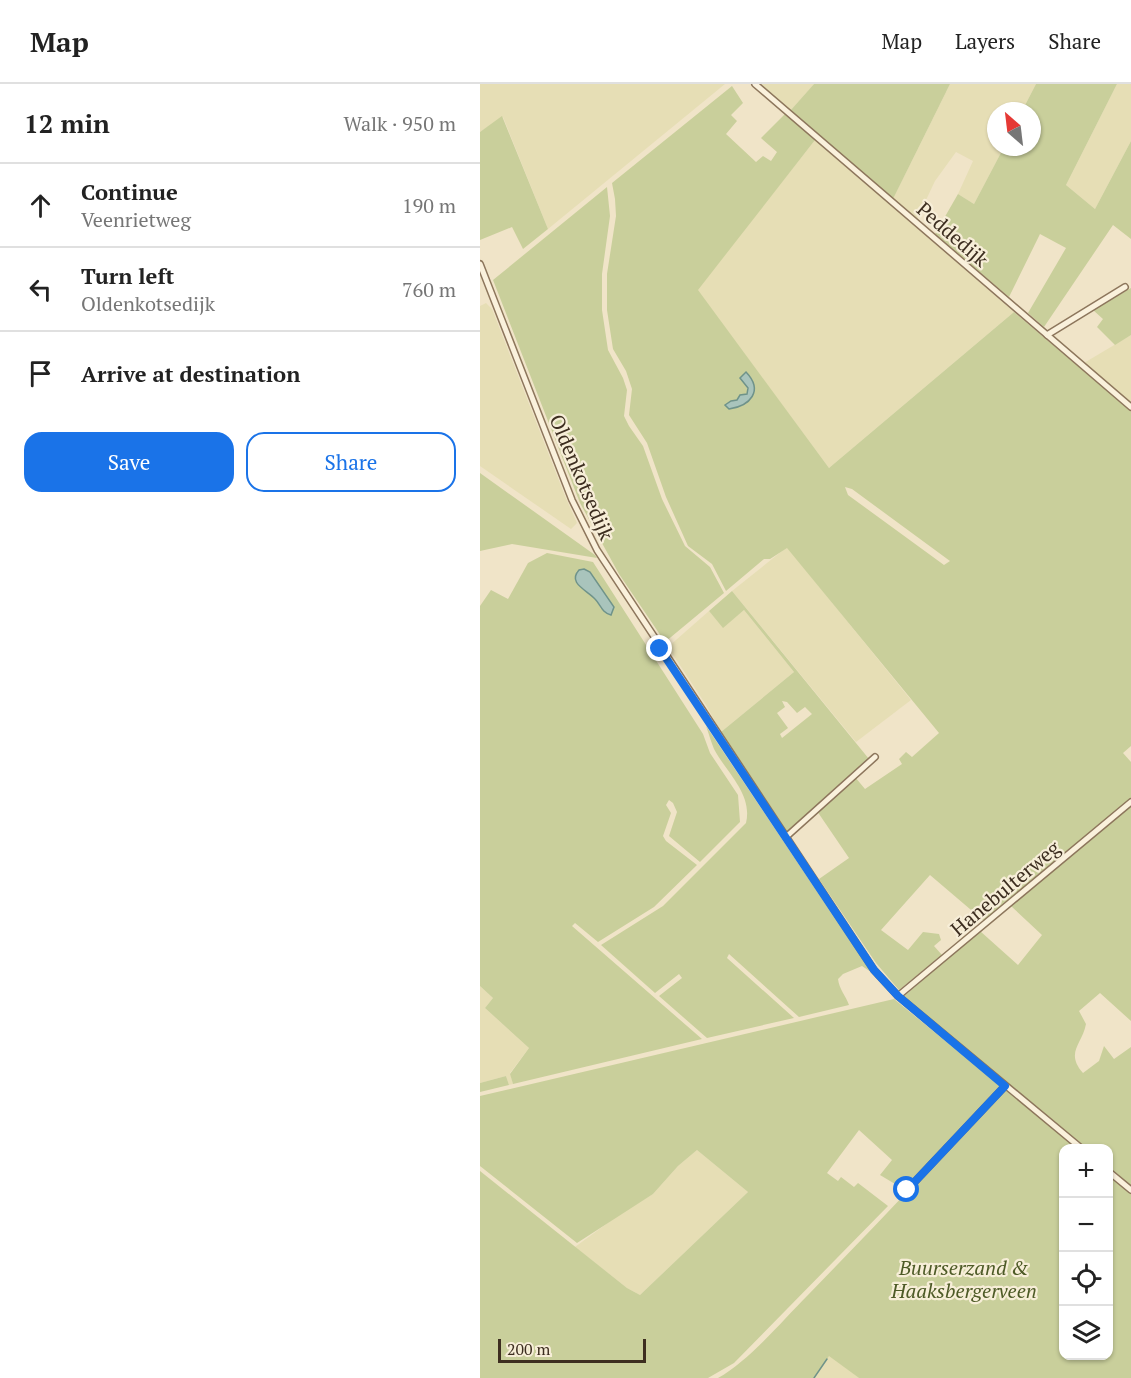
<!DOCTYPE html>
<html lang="en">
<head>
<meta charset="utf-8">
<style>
	body { margin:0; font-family:"PT Serif",serif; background:#f6f6f6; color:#222 }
	.controls { position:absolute; right:18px; bottom:18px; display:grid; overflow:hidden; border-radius:12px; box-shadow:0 2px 4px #0004 }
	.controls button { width:54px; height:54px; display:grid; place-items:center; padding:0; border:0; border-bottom:2px solid #e0e0e0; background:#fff; color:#222; font:30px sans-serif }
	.compass { position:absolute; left:507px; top:18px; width:54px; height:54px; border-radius:50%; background:#fff; box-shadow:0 2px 4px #0004; rotate:332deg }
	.scale { position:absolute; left:18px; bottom:15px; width:148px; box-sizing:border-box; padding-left:6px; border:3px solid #3d2e20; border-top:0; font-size:16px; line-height:21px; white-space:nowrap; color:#3d2e20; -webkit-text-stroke:4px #f7eed8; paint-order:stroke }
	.stop { position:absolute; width:18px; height:18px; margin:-14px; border:4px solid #1a73e8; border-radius:50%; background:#fff }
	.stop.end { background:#1a73e8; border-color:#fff; box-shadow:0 2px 6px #0008 }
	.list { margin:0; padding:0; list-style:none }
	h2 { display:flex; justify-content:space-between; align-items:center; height:78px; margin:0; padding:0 24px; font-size:26px }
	h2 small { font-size:20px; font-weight:400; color:#767676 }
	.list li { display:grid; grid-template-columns:39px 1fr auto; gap:18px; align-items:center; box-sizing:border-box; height:84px; padding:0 24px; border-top:2px solid #e0e0e0 }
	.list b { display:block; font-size:22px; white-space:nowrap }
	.list p { margin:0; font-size:20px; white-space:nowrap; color:#767676 }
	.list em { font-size:20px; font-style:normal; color:#767676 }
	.actions { display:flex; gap:12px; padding:18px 24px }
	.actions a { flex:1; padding:14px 0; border:2px solid #1a73e8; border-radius:18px; text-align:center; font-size:21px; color:#1a73e8 }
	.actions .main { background:#1a73e8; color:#fff }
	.icon { flex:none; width:33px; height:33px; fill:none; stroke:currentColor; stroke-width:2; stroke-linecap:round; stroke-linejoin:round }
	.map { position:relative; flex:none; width:651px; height:1294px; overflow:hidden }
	header { display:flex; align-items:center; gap:36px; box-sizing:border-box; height:84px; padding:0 30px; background:#fff; border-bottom:2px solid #e0e0e0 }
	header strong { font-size:28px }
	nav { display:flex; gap:33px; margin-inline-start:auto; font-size:21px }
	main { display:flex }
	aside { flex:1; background:#fff }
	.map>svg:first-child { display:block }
	.farmland { fill:#e6deb5 }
	.green { fill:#c9cf9b; fill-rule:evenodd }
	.water { fill:#a9c4bc; stroke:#6f938a; stroke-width:1.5 }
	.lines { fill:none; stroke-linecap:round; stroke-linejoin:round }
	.stream { stroke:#6f938a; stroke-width:1.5 }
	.minor-casing { stroke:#8d765c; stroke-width:8 }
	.minor { stroke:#faf1dc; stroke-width:5 }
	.route { stroke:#1a73e8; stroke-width:8 }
	.labels { text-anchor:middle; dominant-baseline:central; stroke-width:4.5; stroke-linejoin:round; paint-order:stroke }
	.street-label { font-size:20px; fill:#3d2e20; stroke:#f7eed8 }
	.park-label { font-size:20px; font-style:italic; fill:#4d5a26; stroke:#f7eed8 }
</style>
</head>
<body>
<header>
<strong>Map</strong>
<nav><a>Map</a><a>Layers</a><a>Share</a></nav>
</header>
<main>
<aside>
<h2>12 min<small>Walk · 950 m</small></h2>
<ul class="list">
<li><svg class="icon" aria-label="ahead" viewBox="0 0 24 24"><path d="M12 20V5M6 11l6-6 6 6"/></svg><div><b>Continue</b><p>Veenrietweg</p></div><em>190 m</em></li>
<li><svg class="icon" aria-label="left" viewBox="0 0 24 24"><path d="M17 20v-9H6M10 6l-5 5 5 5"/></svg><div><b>Turn left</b><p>Oldenkotsedijk</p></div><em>760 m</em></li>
<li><svg class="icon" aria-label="arrive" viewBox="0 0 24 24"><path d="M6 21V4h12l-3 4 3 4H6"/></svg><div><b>Arrive at destination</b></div></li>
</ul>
<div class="actions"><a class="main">Save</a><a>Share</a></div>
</aside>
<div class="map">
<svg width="651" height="1294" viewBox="0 0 651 1294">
	<rect width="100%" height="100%" fill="#f0e4c8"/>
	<g class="farmland">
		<path d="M0 0H245L68 145 23 33 0 48Z"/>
		<path d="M279 0H334L310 27Z"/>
		<path d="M470 0H556L542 27H516V63H524L494 120 478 110 493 77 476 68 455 97 437 135 413 115Z"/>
		<path d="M637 0H651V57L615 125 586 101Z"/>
		<path d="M335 56 534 228 349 384 217 206Z"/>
		<path d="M6 219 12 225 85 412 97 439 91 445 0 382V222Z"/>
		<path d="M651 251V318L604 279Z"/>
		<path d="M307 463 431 616 376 658 252 507Z"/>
		<path d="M264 526 314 588 241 648 226 621 188 563 229 527 243 543Z"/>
		<path d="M0 902 13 914 5 924 49 964 30 989 33 1000 29 1001 26 992 0 999Z"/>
		<path d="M217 1066 268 1108 160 1211 147 1204 95 1163 140 1130 173 1110 198 1082Z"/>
		<path d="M349 1271 379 1294H334Z"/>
	</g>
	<g class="green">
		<path d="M334 0H470L413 115 310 27Z"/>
		<path d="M556 0H637L586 101 615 125 651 57V155L633 141 564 243 548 229 586 164 560 150 529 213 455 150 478 110 494 120 524 63H552V27H542Z"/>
		<path d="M252 2 263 19 251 31 257 37 246 50 276 78 283 72 291 77 297 68 281 54 305 30 335 56 218 206 349 384 534 228 651 327V662L643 669 651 678V714L504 837 450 791 401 846 428 866 443 848 459 850 461 856 454 862 462 871 419 906 396 879 339 795 369 774 337 727 375 693 385 705 422 680 419 675 426 668 432 673 459 649 307 464 290 475H284L246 507 232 480 208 462 186 413 167 359 149 331 152 305 146 287 133 265 127 226V190L136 132 135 115 132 99ZM261 296 275 304 266 320 255 324 248 320 257 316 262 310 265 312 268 308 266 300ZM365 403 372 405 470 477 464 481 368 411Z"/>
		<path d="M22 32 68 145 43 165 32 143 0 156V48Z"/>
		<path d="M127 103 130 132 122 190V226L128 266 143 294 147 306 144 332 149 342 163 362 182 415 205 462 230 483 244 509 185 558 139 490 100 419 13 196Z"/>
		<path d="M651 204V251L635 261 617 243 623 235 613 226Z"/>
		<path d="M0 389 115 471 117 474 32 460 0 467Z"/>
		<path d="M67 469 113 478 223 650 230 669 258 711 260 738 220 778 189 752 197 728 193 719 189 716 186 721 191 729 183 752 186 757 217 781 174 823 118 858 95 839 92 842 222 955 33 1000 30 990 49 964 5 924 13 914 0 902V522L11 506 28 515 48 479ZM97 487 110 488 129 517 121 525 117 517 95 493Z"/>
		<path d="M252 507 389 675 307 748 241 648 314 588 264 526 243 544 229 527ZM302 617 307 618 317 629 325 623 332 630 302 654 300 650 308 644 297 629 305 623Z"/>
		<path d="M226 642 391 888 382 882 363 890 358 895C359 905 366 912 369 921L319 933 249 870 247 874 314 934 227 954 179 912 202 894 199 890 175 909 121 861 183 822 266 739C273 710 246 688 234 665 231 658 229 650 226 642Z"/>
		<path d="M651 722V937L620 909 599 927 606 940C602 961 585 968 603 989L619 977 624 962 634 975 651 963V1294H379L349 1272 334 1294H238C269 1277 303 1236 327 1212 395 1142 462 1072 528 999L423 913 500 847 538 881 562 851 531 822ZM584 1064H628V1272H584Z"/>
		<path d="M414 915 522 1003 425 1106 400 1091 412 1076 379 1046 347 1089 358 1097 361 1093 374 1103 378 1099 408 1122 254 1279 228 1294H0V1087L147 1204 160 1211 268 1108 217 1066 198 1082 173 1110 97 1159 0 1082V1012Z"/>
		<path d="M26 992 29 1001 0 1008V999Z"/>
	</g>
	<g class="water">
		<path d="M266 288C284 307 270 322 249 325L245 321 251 317 257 316 260 311 267 310 268 304 260 294Z"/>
		<path d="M104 485 110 488 134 523 131 531C121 528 121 521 115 515 107 506 87 499 99 486Z"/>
	</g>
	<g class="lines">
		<path class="stream" d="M334 1294 347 1275"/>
		<defs>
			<g id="minor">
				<path d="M275 0 651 323"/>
				<path d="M0 180 92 416 117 466 394 886 418 912 601 1064"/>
				<path d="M567 251 645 203"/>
				<path d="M306 753 395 673"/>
				<path d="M418 912 651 718"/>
				<path d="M628 1087 651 1106"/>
				<path d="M427 1106 525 1002"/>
			</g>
		</defs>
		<use href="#minor" class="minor-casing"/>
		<use href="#minor" class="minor"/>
	</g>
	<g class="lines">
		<path class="route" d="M180 565 394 886 418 912 525 1002 427 1106"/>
	</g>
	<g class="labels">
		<g class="street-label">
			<text transform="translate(473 150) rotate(41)">Peddedijk</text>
			<text transform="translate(102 393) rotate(67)">Oldenkotsedijk</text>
			<text transform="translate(525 804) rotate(-40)">Hanebulterweg</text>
		</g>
		<g class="park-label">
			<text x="484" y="1183">Buurserzand &amp;<tspan x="484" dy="23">Haaksbergerveen</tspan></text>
		</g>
	</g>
</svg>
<div class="controls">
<button>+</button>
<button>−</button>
<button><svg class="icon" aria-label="locate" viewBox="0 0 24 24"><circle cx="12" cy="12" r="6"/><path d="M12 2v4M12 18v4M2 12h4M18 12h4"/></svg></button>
<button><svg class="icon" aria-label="layers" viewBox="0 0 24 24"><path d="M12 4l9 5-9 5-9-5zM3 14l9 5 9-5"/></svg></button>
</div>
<svg class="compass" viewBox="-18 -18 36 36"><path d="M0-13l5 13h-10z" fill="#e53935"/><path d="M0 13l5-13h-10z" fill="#767676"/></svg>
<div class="scale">200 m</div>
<div class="stop" style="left:427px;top:1106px"></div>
<div class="stop end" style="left:180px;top:565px"></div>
</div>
</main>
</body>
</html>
